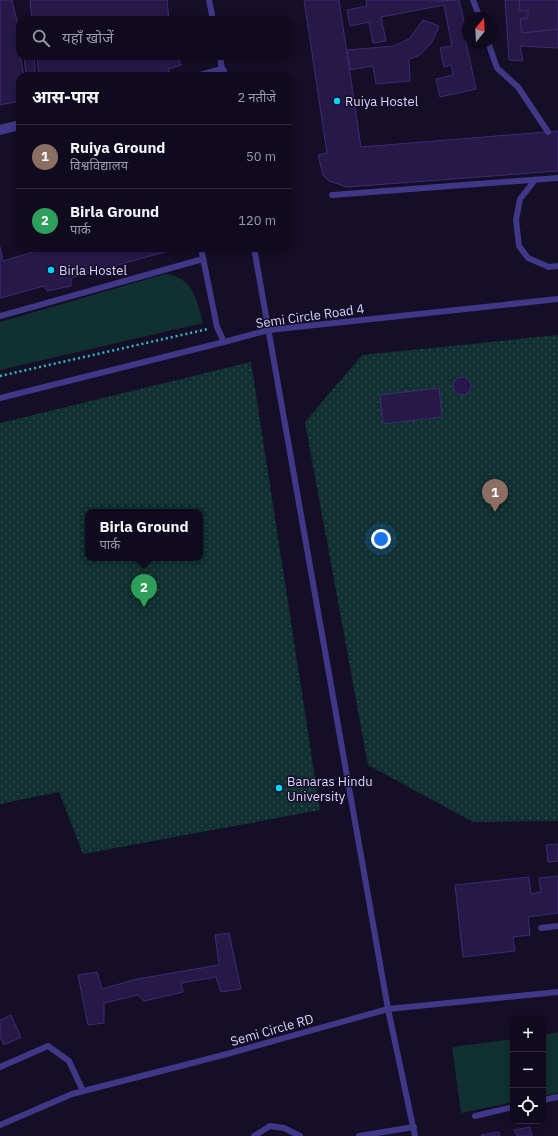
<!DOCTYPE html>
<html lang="hi">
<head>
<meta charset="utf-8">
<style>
	body { margin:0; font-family:"IBM Plex Sans","Noto Sans Devanagari",sans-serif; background:#181326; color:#f1f3f6 }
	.controls { position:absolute; right:12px; bottom:12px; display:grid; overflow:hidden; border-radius:8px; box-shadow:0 2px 6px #0003 }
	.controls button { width:36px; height:36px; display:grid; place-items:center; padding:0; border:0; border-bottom:1px solid #2f2b3b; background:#0f0a1d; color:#f1f3f6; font:20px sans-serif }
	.compass { position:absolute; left:462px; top:12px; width:36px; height:36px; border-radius:50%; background:#0f0a1d; box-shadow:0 2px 6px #0003; rotate:18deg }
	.you { position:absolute; left:381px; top:539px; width:14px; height:14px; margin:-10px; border:3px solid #fff; border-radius:50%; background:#1a73e8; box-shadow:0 0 0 6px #1a73e833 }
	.badge { display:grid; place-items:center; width:26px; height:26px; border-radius:50%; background:#00d4ff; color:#fff; font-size:13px; font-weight:700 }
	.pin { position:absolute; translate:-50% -33px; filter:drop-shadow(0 1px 2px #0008) }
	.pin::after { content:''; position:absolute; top:21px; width:14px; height:12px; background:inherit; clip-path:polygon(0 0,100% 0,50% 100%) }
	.popup { position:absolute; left:85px; top:509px; width:118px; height:52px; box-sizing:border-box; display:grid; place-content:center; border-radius:8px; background:#0f0a1d; filter:drop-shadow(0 1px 3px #0005); font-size:13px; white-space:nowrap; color:#9b9aa4 }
	.popup b { font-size:15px; color:#f1f3f6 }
	.popup::after { content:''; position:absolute; left:50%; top:100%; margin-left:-8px; border:8px solid transparent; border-top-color:#0f0a1d }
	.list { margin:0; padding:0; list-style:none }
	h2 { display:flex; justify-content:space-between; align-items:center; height:52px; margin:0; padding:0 16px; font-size:17px }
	h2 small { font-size:13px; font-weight:400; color:#9b9aa4 }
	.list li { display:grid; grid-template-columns:26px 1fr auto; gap:12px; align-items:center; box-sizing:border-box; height:64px; padding:0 16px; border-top:1px solid #2f2b3b }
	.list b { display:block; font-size:15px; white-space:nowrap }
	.list p { margin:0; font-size:13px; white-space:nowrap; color:#9b9aa4 }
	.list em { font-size:13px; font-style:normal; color:#9b9aa4 }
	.icon { flex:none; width:22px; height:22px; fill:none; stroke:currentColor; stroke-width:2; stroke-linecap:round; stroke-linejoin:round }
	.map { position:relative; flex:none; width:558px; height:1136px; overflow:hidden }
	.search { position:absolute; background:#0f0a1d; box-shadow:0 2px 6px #0003; left:16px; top:16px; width:276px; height:44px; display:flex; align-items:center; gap:10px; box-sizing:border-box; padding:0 14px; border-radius:12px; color:#9b9aa4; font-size:15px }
	.panel { position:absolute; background:#0f0a1d; box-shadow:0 2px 6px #0003; left:16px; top:72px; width:276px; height:180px; border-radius:12px }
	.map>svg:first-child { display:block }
	.grass { fill:#113031 }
	.park { fill:url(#park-dots); fill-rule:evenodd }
	.building { fill:#261948; stroke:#3e2b75 }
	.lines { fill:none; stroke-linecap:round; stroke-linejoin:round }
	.path { stroke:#2abcbd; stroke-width:2.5; stroke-dasharray:2 3; stroke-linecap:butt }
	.lane { stroke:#403787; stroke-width:6 }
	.street { stroke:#403787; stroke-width:10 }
	.poi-dot { fill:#00d4ff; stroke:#140e27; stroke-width:1.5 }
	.labels { text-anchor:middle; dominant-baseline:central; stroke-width:3; stroke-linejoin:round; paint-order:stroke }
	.poi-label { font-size:13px; fill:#dcd4ff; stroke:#140e27; text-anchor:start }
	.street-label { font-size:13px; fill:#dcd4ff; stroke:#140e27 }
</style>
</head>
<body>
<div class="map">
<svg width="558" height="1136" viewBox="0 0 558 1136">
	<defs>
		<pattern id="park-dots" width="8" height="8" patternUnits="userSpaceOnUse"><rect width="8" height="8" fill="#113031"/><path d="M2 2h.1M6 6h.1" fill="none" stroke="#334d50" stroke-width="1.8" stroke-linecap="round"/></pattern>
	</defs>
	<rect width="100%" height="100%" fill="#140e27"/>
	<g class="grass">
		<path d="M165 274C193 277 197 300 203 323L0 370V322Z"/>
		<path d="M558 1032V1093L543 1096V1035Z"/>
		<path d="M513 1039V1102L461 1113 452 1047Z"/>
	</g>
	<g class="park">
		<path d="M558 335V821L473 822 368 765 305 422 362 355Z"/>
		<path d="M251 362 320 810 83 854 59 792 0 804V423ZM88 512H200V558H88Z"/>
	</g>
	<g class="building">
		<path d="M0 0H12L19 30H20V56L24 76H20V101L0 105Z"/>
		<path d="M30 0H167L169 20H32Z"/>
		<path d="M304 0H339L361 147 558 131V171L347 187 329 181 323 175 318 155 327 153Z"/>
		<path d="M366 0H437V1L459 0 465 25 468 24V42H466L476 89 440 97 436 79 453 75 451 65 444 67 440 48 452 46 444 5 381 17 386 41 373 43 369 22 350 26 347 10 367 6Z"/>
		<path d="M505 0H558V48L520 46 523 61 509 60Z"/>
		<path d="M519 0H558V29L522 33 520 19 528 18V10L520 11Z"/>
		<path d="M423 20 439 26 432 42 420 55 409 59 410 81 376 84 373 66 350 70 347 50 394 46 409 39Z"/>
		<path d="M24 56H34L35 69 33 75 26 76Z"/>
		<path d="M37 56H177L181 65 168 69 169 72 154 76H39Z"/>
		<path d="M0 247 3 261 46 248H172L168 251 161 253 71 278V286L47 291 44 286 0 298Z"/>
		<circle cx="462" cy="386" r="9"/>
		<path d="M439 388 442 417 383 424 380 395Z"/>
		<path d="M558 844V861L548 862 546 845Z"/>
		<path d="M558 876V913L528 917 530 935 513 937 515 951 463 957 455 885 529 877 531 894 541 892 539 878Z"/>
		<path d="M229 933 241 989 221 992 216 977 181 983 183 992 144 1001 138 995 104 1003V1023L88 1025 78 975 97 972 102 989 137 979 219 965 215 935Z"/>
		<path d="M11 1015 21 1037 4 1045 0 1037V1020Z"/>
		<path d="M530 1127 532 1136H517L514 1130Z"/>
		<path d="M499 1132 500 1136H482L481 1135Z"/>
	</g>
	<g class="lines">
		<path class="path" d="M0 376 208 329"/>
		<g class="lane">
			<path d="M209 0 213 20"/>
			<path d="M473 0 480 18"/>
			<path d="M488 42 497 68 518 87 548 132"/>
			<path d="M220 56 223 76"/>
			<path d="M535 180 520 199 516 220 519 246 528 258 549 267 558 266"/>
			<path d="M332 195 558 178"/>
			<path d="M201 248 217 327 224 342"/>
			<path d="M254 248 388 1009 415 1136"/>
			<path d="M0 316 203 259"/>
			<path d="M0 398 224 342 269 330 558 299"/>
			<path d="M541 928 558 926"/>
			<path d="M0 1067 48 1046 69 1061 83 1091"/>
			<path d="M543 1100 558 1097"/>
			<path d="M475 1116 513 1107"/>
			<path d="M0 1125 72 1094 227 1054 388 1009 558 992"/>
			<path d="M254 1136 270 1126 284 1128 300 1136"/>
			<path d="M359 1136 414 1127"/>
		</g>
		<g class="street">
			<path d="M203 76 222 71"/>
			<path d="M0 130 20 125"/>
		</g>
	</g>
	<g class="poi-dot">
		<circle cx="337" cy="101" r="4"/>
		<circle cx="51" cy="270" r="4"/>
		<circle cx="279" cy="788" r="4"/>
	</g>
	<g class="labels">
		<g class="poi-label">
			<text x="345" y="101">Ruiya Hostel</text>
			<text x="59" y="270">Birla Hostel</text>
			<text x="287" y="781">Banaras Hindu<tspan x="287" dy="15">University</tspan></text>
		</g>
		<g class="street-label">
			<text transform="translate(310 316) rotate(-8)">Semi Circle Road 4</text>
			<text transform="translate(272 1030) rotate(-16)">Semi Circle RD</text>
		</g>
	</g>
</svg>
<div class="controls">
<button>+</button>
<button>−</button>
<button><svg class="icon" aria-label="locate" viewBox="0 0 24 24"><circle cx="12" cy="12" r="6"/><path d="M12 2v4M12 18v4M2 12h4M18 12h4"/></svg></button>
</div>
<svg class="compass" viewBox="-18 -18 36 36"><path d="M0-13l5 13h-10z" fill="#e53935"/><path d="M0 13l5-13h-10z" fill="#9b9aa4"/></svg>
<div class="you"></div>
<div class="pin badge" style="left:495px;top:512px;background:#8d6e63">1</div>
<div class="pin badge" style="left:144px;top:607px;background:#2e9e5b">2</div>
<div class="popup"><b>Birla Ground</b>पार्क</div>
<div class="search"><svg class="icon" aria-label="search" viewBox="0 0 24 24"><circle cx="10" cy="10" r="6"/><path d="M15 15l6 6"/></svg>यहाँ खोजें</div>
<section class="panel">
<h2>आस-पास<small>2 नतीजे</small></h2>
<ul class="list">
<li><span class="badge" style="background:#8d6e63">1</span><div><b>Ruiya Ground</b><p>विश्वविद्यालय</p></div><em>50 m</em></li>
<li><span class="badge" style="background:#2e9e5b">2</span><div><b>Birla Ground</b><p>पार्क</p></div><em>120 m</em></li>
</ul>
</section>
</div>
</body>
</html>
